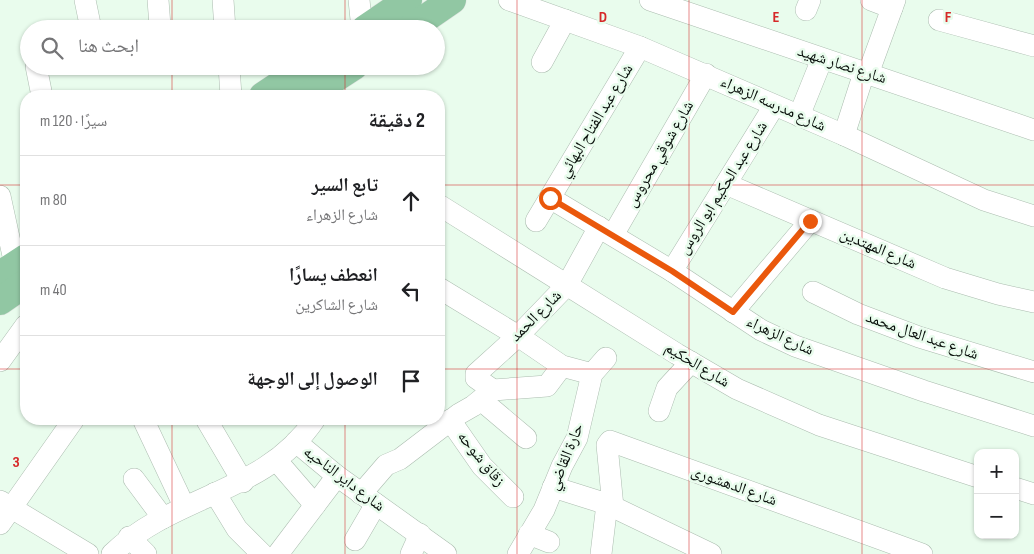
<!DOCTYPE html>
<html lang="ar">
<head>
<meta charset="utf-8">
<style>
	body { margin:0; font-family:"Sofia Sans Condensed","Noto Naskh Arabic",sans-serif; background:#f6f6f6; color:#202124; direction:rtl }
	.controls { position:absolute; right:15px; bottom:15px; display:grid; overflow:hidden; border-radius:10px; box-shadow:0 1px 4px #0004 }
	.controls button { width:45px; height:45px; display:grid; place-items:center; padding:0; border:0; border-bottom:1px solid #e0e0e0; background:#fff; color:#202124; font:25px sans-serif }
	.stop { position:absolute; width:15px; height:15px; margin:-11px; border:4px solid #ea580c; border-radius:50%; background:#fff }
	.stop.end { background:#ea580c; border-color:#fff; box-shadow:0 1px 5px #0008 }
	.list { margin:0; padding:0; list-style:none }
	h2 { display:flex; justify-content:space-between; align-items:center; height:65px; margin:0; padding:0 20px; font-size:21px }
	h2 small { font-size:16px; font-weight:400; color:#757577 }
	.list li { display:grid; grid-template-columns:32px 1fr auto; gap:15px; align-items:center; box-sizing:border-box; height:90px; padding:0 20px; border-top:1px solid #e0e0e0 }
	.list b { display:block; font-size:19px; white-space:nowrap }
	.list p { margin:0; font-size:16px; white-space:nowrap; color:#757577 }
	.list em { font-size:16px; font-style:normal; color:#757577 }
	.icon { flex:none; width:28px; height:28px; fill:none; stroke:currentColor; stroke-width:2; stroke-linecap:round; stroke-linejoin:round }
	.map { position:relative; flex:none; width:1034px; height:554px; overflow:hidden; direction:ltr }
	.search { position:absolute; background:#fff; box-shadow:0 1px 4px #0004; left:20px; top:20px; width:425px; height:55px; display:flex; align-items:center; gap:12px; box-sizing:border-box; padding:0 18px; border-radius:28px; color:#757577; font-size:19px }
	.panel { position:absolute; background:#fff; box-shadow:0 1px 4px #0004; left:20px; top:90px; width:425px; height:335px; border-radius:20px; direction:rtl }
	.map>svg:first-child { display:block }
	.lines { fill:none; stroke-linecap:round; stroke-linejoin:round }
	.minor-casing { stroke:#abbcaf; stroke-width:22 }
	.major-casing { stroke:#e1e2e1; stroke-width:29 }
	.minor { stroke:#fff; stroke-width:21 }
	.major { stroke:#91c7a3; stroke-width:28 }
	.route { stroke:#ea580c; stroke-width:6 }
	.grid { fill:none; stroke:#d62828; stroke-width:1; stroke-opacity:0.55 }
	.labels { text-anchor:middle; dominant-baseline:central; stroke-width:5; stroke-linejoin:round; paint-order:stroke }
	.street-label { font-size:16px; fill:#070d09; stroke:#e9fced }
	.grid-label { font-size:16px; text-anchor:middle; font-weight:bold; fill:#d62828; stroke:#e9fced; stroke-width:5; stroke-linejoin:round; paint-order:stroke }
</style>
</head>
<body>
<div class="map">
<svg width="1034" height="554" viewBox="0 0 1034 554">
	<rect width="100%" height="100%" fill="#e9fced"/>
	<g class="lines">
		<defs>
			<g id="minor">
				<path d="M85 0 91 29"/>
				<path d="M158 0 160 26"/>
				<path d="M223 0 225 29"/>
				<path d="M359 0 362 29"/>
				<path d="M509 0 640 47 844 135 984 200 1034 216"/>
				<path d="M650 0 1034 130"/>
				<path d="M871 0 892 8"/>
				<path d="M806 10 810 0"/>
				<path d="M939 20 1034 46"/>
				<path d="M542 62 565 20"/>
				<path d="M36 66 42 96"/>
				<path d="M229 66 231 96"/>
				<path d="M868 74 895 0"/>
				<path d="M799 116 822 59"/>
				<path d="M844 135 864 73"/>
				<path d="M726 184 945 278 998 294 1034 302"/>
				<path d="M0 196 15 265"/>
				<path d="M550 198 672 271 761 330 795 346 924 391 1034 426"/>
				<path d="M439 205 677 354 737 389 819 425 978 477"/>
				<path d="M536 221 640 47"/>
				<path d="M613 235 706 74"/>
				<path d="M672 271 774 106"/>
				<path d="M439 288 518 336 562 366 592 374"/>
				<path d="M813 292 858 314 919 337 1034 372"/>
				<path d="M733 312 810 221"/>
				<path d="M0 361 26 325"/>
				<path d="M493 390 476 378V374L518 336 567 285 599 227"/>
				<path d="M481 400 526 438"/>
				<path d="M659 411 667 388 691 362"/>
				<path d="M143 419 184 506"/>
				<path d="M206 419 243 482"/>
				<path d="M450 420 482 466 513 497"/>
				<path d="M296 442 337 476 446 554"/>
				<path d="M277 461 315 505"/>
				<path d="M134 479 163 518"/>
				<path d="M553 487 607 504 711 554"/>
				<path d="M1015 488 1034 494"/>
				<path d="M215 493 237 529 262 554"/>
				<path d="M361 494 386 465 400 459 459 414 473 406 493 390 547 386 562 366"/>
				<path d="M0 501 88 554"/>
				<path d="M613 507 607 445 610 441 922 554"/>
				<path d="M0 524 74 419"/>
				<path d="M529 534 549 542"/>
				<path d="M129 537 146 554"/>
				<path d="M355 540 376 504"/>
				<path d="M112 554C174 494 265 494 315 419"/>
				<path d="M278 554 337 476"/>
				<path d="M411 554 420 534"/>
				<path d="M518 554 544 510 562 466 577 438 592 374 606 358"/>
				<path d="M601 554 607 504"/>
			</g>
			<g id="major">
				<path d="M365 29 408 0"/>
				<path d="M410 29 452 0"/>
				<path d="M263 96 308 66"/>
				<path d="M308 96 354 66"/>
				<path d="M0 275 26 258"/>
				<path d="M0 301 26 283"/>
			</g>
		</defs>
		<use href="#minor" class="minor-casing"/>
		<use href="#major" class="major-casing"/>
		<use href="#minor" class="minor"/>
		<use href="#major" class="major"/>
	</g>
	<g class="lines">
		<path class="route" d="M550 198 672 271 733 312 810 221"/>
	</g>
	<path class="grid" d="M172 0V29M345 0V29M517 0V554M689 0V554M862 0V554M172 66V96M345 66V96M0 185H26M439 185H1034M0 369H26M439 369H1034M172 419V554M345 419V554"/>
	<g class="labels">
		<g class="street-label">
			<text transform="translate(842 65) rotate(18)">شارع نصار شهيد</text>
			<text transform="translate(773 104) rotate(24)">شارع مدرسه الزهراء</text>
			<text transform="translate(596 121) rotate(-59)">شارع عبد الفتاح البهائي</text>
			<text transform="translate(660 154) rotate(-60)">شارع شوقي محروس</text>
			<text transform="translate(723 188) rotate(-58)">شارع عبد الحكيم ابو الروس</text>
			<text transform="translate(878 249) rotate(23)">شارع المهتدين</text>
			<text transform="translate(536 316) rotate(-45)">شارع الحمد</text>
			<text transform="translate(780 336) rotate(25)">شارع الزهراء</text>
			<text transform="translate(922 336) rotate(19)">شارع عبد العال محمد</text>
			<text transform="translate(697 365) rotate(31)">شارع الحكيم</text>
			<text transform="translate(566 457) rotate(-68)">حارة القاضي</text>
			<text transform="translate(481 459) rotate(51)">زقاق شوحه</text>
			<text transform="translate(344 479) rotate(37)">شارع داير الناحيه</text>
			<text transform="translate(734 486) rotate(20)">شارع الدهشورى</text>
		</g>
	</g>
	<g class="grid-label">
		<text x="603" y="22">D</text>
		<text x="776" y="22">E</text>
		<text x="948" y="22">F</text>
		<text x="16" y="467">3</text>
	</g>
</svg>
<div class="controls">
<button>+</button>
<button>−</button>
</div>
<div class="stop" style="left:550px;top:198px"></div>
<div class="stop end" style="left:810px;top:221px"></div>
<div class="search"><svg class="icon" aria-label="search" viewBox="0 0 24 24"><circle cx="10" cy="10" r="6"/><path d="M15 15l6 6"/></svg>ابحث هنا</div>
<section class="panel">
<h2>2 دقيقة<small>سيرًا · 120 m</small></h2>
<ul class="list">
<li><svg class="icon" aria-label="ahead" viewBox="0 0 24 24"><path d="M12 20V5M6 11l6-6 6 6"/></svg><div><b>تابع السير</b><p>شارع الزهراء</p></div><em>80 m</em></li>
<li><svg class="icon" aria-label="left" viewBox="0 0 24 24"><path d="M17 20v-9H6M10 6l-5 5 5 5"/></svg><div><b>انعطف يسارًا</b><p>شارع الشاكرين</p></div><em>40 m</em></li>
<li><svg class="icon" aria-label="arrive" viewBox="0 0 24 24"><path d="M6 21V4h12l-3 4 3 4H6"/></svg><div><b>الوصول إلى الوجهة</b></div></li>
</ul>
</section>
</div>
</body>
</html>
